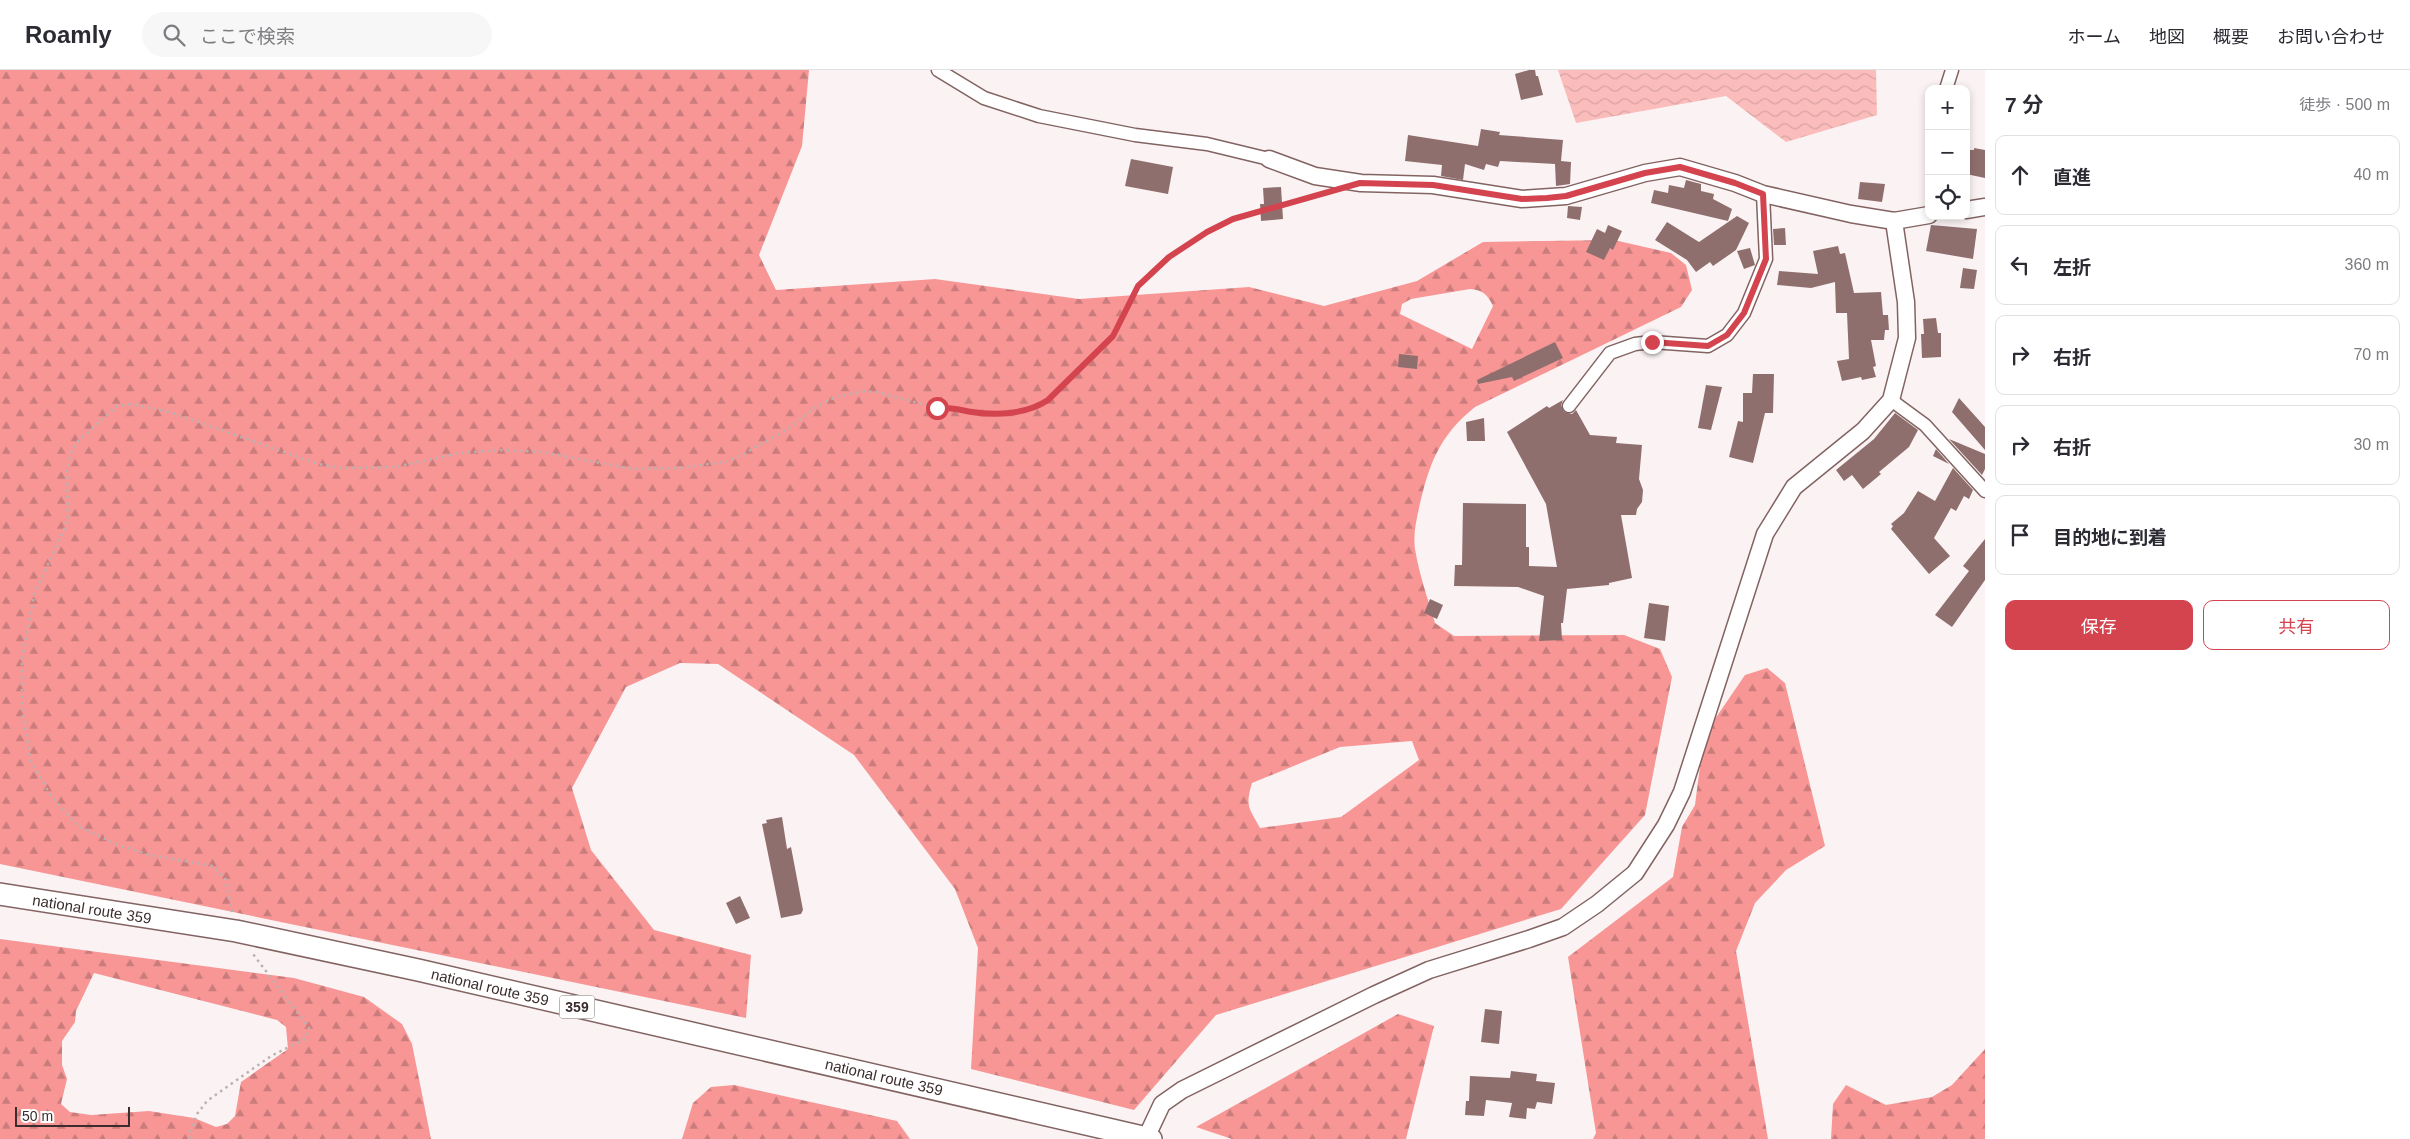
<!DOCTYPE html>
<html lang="ja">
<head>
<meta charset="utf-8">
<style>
	body { margin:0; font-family:Helvetica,"Noto Sans JP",sans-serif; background:#f7f7f7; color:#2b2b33 }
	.controls { position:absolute; right:15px; top:15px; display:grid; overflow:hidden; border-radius:10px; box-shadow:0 2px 8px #0003 }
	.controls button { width:45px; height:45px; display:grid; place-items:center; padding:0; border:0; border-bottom:1px solid #e1e1e2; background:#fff; color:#2b2b33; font:25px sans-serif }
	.scale { position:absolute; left:15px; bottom:12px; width:115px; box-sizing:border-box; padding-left:5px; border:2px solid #3b2d2d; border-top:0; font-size:14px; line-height:18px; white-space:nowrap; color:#3b2d2d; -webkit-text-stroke:4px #fff; paint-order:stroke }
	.stop { position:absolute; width:15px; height:15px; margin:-11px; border:4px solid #d4444f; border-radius:50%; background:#fff }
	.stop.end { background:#d4444f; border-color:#fff; box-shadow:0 1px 5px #0008 }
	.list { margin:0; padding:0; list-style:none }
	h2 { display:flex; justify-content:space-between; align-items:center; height:65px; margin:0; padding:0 20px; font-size:21px }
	h2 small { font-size:16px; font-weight:400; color:#7c7c81 }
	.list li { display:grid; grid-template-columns:32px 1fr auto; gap:15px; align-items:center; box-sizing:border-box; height:80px; margin:0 10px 10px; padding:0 10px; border:1px solid #e1e1e2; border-radius:10px }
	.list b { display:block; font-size:19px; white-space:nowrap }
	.list em { font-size:16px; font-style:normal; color:#7c7c81 }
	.actions { display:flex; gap:10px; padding:15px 20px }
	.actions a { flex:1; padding:11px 0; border:1px solid #d4444f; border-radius:10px; text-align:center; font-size:18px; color:#d4444f }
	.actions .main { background:#d4444f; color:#fff }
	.icon { flex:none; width:28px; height:28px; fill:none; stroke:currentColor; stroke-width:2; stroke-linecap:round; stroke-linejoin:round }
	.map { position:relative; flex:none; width:1985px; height:1069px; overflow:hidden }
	header { display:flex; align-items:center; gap:30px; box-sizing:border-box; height:70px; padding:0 25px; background:#fff; border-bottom:1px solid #e1e1e2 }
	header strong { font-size:24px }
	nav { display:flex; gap:28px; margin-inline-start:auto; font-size:18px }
	.search { width:350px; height:45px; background:#f7f7f7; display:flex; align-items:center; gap:12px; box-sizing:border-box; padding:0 18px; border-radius:28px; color:#7c7c81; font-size:19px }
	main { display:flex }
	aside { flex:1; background:#fff }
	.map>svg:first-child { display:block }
	.forest { fill:url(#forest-firs); fill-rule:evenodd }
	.water { fill:url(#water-waves) }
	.building { fill:#8f6f6e }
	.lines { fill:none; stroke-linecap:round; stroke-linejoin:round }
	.minor-casing { stroke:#826362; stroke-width:15 }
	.tertiary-casing { stroke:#826362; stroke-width:19 }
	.trunk-casing { stroke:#826362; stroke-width:24 }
	.path { stroke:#bbb1b1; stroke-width:2.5; stroke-dasharray:2.5 4; stroke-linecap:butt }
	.minor { stroke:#fff; stroke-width:12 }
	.tertiary { stroke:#fff; stroke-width:16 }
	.trunk { stroke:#fff; stroke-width:21 }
	.route { stroke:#d4444f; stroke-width:6 }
	.labels { text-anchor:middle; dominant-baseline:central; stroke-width:5; stroke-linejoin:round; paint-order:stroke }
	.shield { fill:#fff; stroke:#766c6c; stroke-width:1 }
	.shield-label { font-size:14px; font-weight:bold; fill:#3b2d2d }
	.street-label { font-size:15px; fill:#3b2d2d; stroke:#fff }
</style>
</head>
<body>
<header>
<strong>Roamly</strong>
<div class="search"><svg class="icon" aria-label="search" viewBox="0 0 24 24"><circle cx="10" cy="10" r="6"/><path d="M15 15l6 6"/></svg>ここで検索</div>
<nav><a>ホーム</a><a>地図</a><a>概要</a><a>お問い合わせ</a></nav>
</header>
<main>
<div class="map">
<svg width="1985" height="1069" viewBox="0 0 1985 1069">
	<defs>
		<pattern id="forest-firs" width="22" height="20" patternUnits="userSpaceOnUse" patternTransform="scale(1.25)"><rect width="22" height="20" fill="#f89696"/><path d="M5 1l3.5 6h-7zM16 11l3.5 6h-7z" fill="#ca7b7b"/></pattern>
		<pattern id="water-waves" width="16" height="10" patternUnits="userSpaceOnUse" patternTransform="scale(1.25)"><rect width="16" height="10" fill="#fbbdbc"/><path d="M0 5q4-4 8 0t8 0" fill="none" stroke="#d8a3a2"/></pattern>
	</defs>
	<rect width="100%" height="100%" fill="#fbf3f3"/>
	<g class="forest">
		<path d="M0 0H809L802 76 759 185 776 220 935 209 1079 229 1249 217 1324 236 1417 211 1483 172 1614 170 1671 183 1686 195 1692 220 1681 237 1475 337C1439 366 1429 394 1419 438 1416 452 1413 465 1415 479 1419 504 1428 529 1435 553L1454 566 1624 565 1660 579 1672 607 1645 745 1561 839 1216 945 1134 1040 971 999 978 878 955 819 854 685 718 594 680 593 626 617 572 718 591 780 654 860 751 885 746 948 0 794ZM1470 219C1483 220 1487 224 1493 236L1472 279 1400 244 1402 234 1411 229ZM1412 671 1419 690 1341 747 1260 758C1249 737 1245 737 1252 713L1340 677Z"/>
		<path d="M1767 598 1785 613 1825 776 1786 800 1755 833 1736 881 1768 1069H1593L1596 1063 1568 887 1673 807 1682 757 1695 735 1704 665 1745 605Z"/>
		<path d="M0 869 294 908 364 927 402 954 412 974 431 1069H0ZM94 903 277 950 286 957 288 979 241 1012 235 1046 227 1054 216 1057 194 1048 149 1041 91 1045 70 1042 61 1034 67 1009 62 995V971L75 952 76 941Z"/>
		<path d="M1398 944 1434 956 1406 1069H1232L1196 1057Z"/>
		<path d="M1985 979V1069H1831L1833 1034 1846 1015 1886 1035 1932 1027 1952 1015Z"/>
		<path d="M734 1015 897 1051 910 1069H682L693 1033 711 1017Z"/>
	</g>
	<path class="water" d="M1558 0H1876L1877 45 1786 72 1726 26 1576 53Z"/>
	<g class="building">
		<path d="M1529 0H1535L1536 6H1538L1543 25 1521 30 1515 4Z"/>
		<path d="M1481 59 1500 62 1499 65 1563 70 1561 91 1571 92 1570 114 1556 116 1555 94 1500 91 1498 97 1486 94 1484 100 1465 94 1463 110 1441 106 1442 95 1405 91 1408 65 1478 76Z"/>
		<path d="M1974 78 1985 80V108L1966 104 1968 80H1974Z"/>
		<path d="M1131 89 1173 97 1168 124 1125 116Z"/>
		<path d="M1686 110 1701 114V121L1714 124 1713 129 1732 139 1728 151 1651 133 1654 120 1668 123 1669 115 1684 118Z"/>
		<path d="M1860 112 1885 114 1882 132 1858 129Z"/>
		<path d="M1281 117 1283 149 1261 151 1260 134H1264L1263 118Z"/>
		<path d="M1568 136 1582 137 1580 150 1567 148Z"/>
		<path d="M1737 146 1749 153 1736 180 1713 196 1710 192 1696 202 1687 190 1655 170 1667 152 1699 172Z"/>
		<path d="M1608 155 1622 161 1613 180 1610 178 1604 190 1586 182 1597 159 1605 163Z"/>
		<path d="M1931 155 1977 159 1973 189 1926 181Z"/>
		<path d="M1785 158 1786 175H1774L1773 159Z"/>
		<path d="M1838 176 1840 184 1845 183 1854 223 1881 222 1883 245H1888L1889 260H1885L1884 270H1871L1876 296 1873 297 1876 307 1862 310 1861 307 1842 311 1837 291 1849 289 1847 243H1836L1835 212 1811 218 1777 215 1779 201 1818 204 1813 181Z"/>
		<path d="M1750 178 1755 195 1744 199 1737 181Z"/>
		<path d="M1963 198 1977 200 1974 219 1960 218Z"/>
		<path d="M1936 248 1938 263H1941V287L1922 288 1921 264H1924L1923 249Z"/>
		<path d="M1555 272 1563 288 1514 311 1512 307 1478 314 1477 310Z"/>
		<path d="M1399 284 1418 286 1417 299 1398 297Z"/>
		<path d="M1753 304H1774L1773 343H1765L1753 393 1729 387 1738 351 1743 352V323H1752Z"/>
		<path d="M1706 315 1722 317 1711 360 1698 358Z"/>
		<path d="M1959 328 1985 357V380L1952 342Z"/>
		<path d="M1563 330 1561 335 1564 342 1572 344 1576 340 1590 365 1617 367 1616 373 1642 375 1639 409 1643 420 1642 432 1637 439 1636 445H1621L1632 508 1609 513V515L1567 519 1563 553H1561L1562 570 1539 571 1544 526 1518 517 1454 516 1455 495H1462L1463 433 1526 434V477H1529V496L1557 497 1546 434 1507 362 1547 336 1549 338Z"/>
		<path d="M1895 343 1918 360 1909 377 1879 402 1881 404 1863 419 1852 405 1844 411 1836 400 1874 369Z"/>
		<path d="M1484 348 1485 371H1467L1466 352Z"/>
		<path d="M1949 369 1985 384V399L1982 405Z"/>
		<path d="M1936 379 1949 394 1933 386Z"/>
		<path d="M1953 398 1973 420 1969 429 1964 426 1956 441 1951 438 1934 468 1950 486 1929 504 1891 459 1893 456 1891 454 1904 443 1918 421 1935 431Z"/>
		<path d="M1985 469V510L1952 557 1935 545 1969 501 1963 496Z"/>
		<path d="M1430 529 1443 535 1437 549 1424 543Z"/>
		<path d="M1649 533 1669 536 1665 571 1644 568Z"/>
		<path d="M782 747 787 779 791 777 803 840 801 844 781 848 762 754 767 753 766 750Z"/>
		<path d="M740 826 750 848 736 854 726 833Z"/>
		<path d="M1485 939 1502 941 1499 974 1481 972Z"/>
		<path d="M1511 1001 1537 1004 1536 1011 1555 1013 1552 1034 1537 1032 1535 1039 1527 1038 1526 1049 1509 1047 1512 1033 1486 1030 1484 1046 1465 1045 1466 1031H1469L1470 1006 1510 1008Z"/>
	</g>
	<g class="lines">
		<defs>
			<g id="minor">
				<path d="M938 0 984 28 1039 46 1135 65 1207 74 1269 89"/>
				<path d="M1946 19 1952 0"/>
				<path d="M1891 330 1925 355 1985 421"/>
				<path d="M1569 336 1610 283 1635 274 1652 272 1708 276 1727 265 1744 243 1766 189 1763 124"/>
			</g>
			<g id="tertiary">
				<path d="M1269 89 1315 106 1361 113 1433 115 1522 129 1566 126 1645 103 1680 97 1735 113 1763 124 1851 144 1894 151 1929 145"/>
				<path d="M1966 140 1985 137"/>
				<path d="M1146 1068 1162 1034 1182 1020 1374 925 1429 900 1529 869 1563 857 1597 834 1635 803 1666 755 1682 722 1765 464 1794 417 1863 361 1891 330 1907 268 1906 232 1894 151"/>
			</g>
			<path id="trunk" d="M0 824 236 861 418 900 1151 1069"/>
		</defs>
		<use href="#minor" class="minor-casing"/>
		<use href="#tertiary" class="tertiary-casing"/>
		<use href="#trunk" class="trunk-casing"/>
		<g class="path">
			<path d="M232 842 226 810 213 796 150 785 118 775 78 756 51 726 31 691 22 640V588L35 522 68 451 67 402 71 383 77 372 117 336 132 334 170 342 318 394 342 398 395 397 460 383 499 380 542 382 633 399 678 398 725 392 736 388 788 359 816 337 835 327 864 321 876 322 937 338 949 337 974 342 1007 344 1038 337 1048 330 1113 266 1138 216 1169 187 1207 162 1233 149 1322 124"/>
			<path d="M191 1069V1061L197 1044 207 1031 271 986 305 969 309 958 253 884"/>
		</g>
		<use href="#minor" class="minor"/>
		<use href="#tertiary" class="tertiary"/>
		<use href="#trunk" class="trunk"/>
	</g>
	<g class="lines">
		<path class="route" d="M937 338C950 337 960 340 972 342 997 346 1027 344 1048 330L1113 266 1138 216 1169 187 1207 162 1233 149 1360 113 1433 115 1522 129 1547 128 1566 126 1645 103 1680 97 1735 113 1763 124 1766 189 1744 243 1727 265 1708 276 1652 272"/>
	</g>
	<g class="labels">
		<rect class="shield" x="559.5" y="925.5" width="35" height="23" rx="4"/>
		<g class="shield-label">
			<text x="577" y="937">359</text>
		</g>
		<g class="street-label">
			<text transform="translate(92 839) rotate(9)">national route 359</text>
			<text transform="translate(490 917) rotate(13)">national route 359</text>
			<text transform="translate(884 1007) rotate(13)">national route 359</text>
		</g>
	</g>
</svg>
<div class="controls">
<button>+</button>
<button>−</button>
<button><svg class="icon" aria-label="locate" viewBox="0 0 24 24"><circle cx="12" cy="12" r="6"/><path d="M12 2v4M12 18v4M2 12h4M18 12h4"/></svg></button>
</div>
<div class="scale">50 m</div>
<div class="stop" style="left:937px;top:338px"></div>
<div class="stop end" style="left:1652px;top:272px"></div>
</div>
<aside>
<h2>7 分<small>徒歩 · 500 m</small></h2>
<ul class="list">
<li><svg class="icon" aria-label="ahead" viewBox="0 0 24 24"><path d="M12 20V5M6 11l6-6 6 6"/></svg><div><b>直進</b></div><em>40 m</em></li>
<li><svg class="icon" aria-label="left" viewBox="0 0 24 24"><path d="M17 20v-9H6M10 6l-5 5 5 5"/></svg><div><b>左折</b></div><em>360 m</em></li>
<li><svg class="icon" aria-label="right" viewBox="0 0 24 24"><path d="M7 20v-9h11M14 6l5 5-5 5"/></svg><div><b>右折</b></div><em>70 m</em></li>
<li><svg class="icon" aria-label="right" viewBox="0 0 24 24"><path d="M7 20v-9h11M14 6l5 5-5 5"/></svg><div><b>右折</b></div><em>30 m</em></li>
<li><svg class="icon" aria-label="arrive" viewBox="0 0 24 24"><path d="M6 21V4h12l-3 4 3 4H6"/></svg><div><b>目的地に到着</b></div></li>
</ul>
<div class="actions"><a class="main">保存</a><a>共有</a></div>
</aside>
</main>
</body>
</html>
